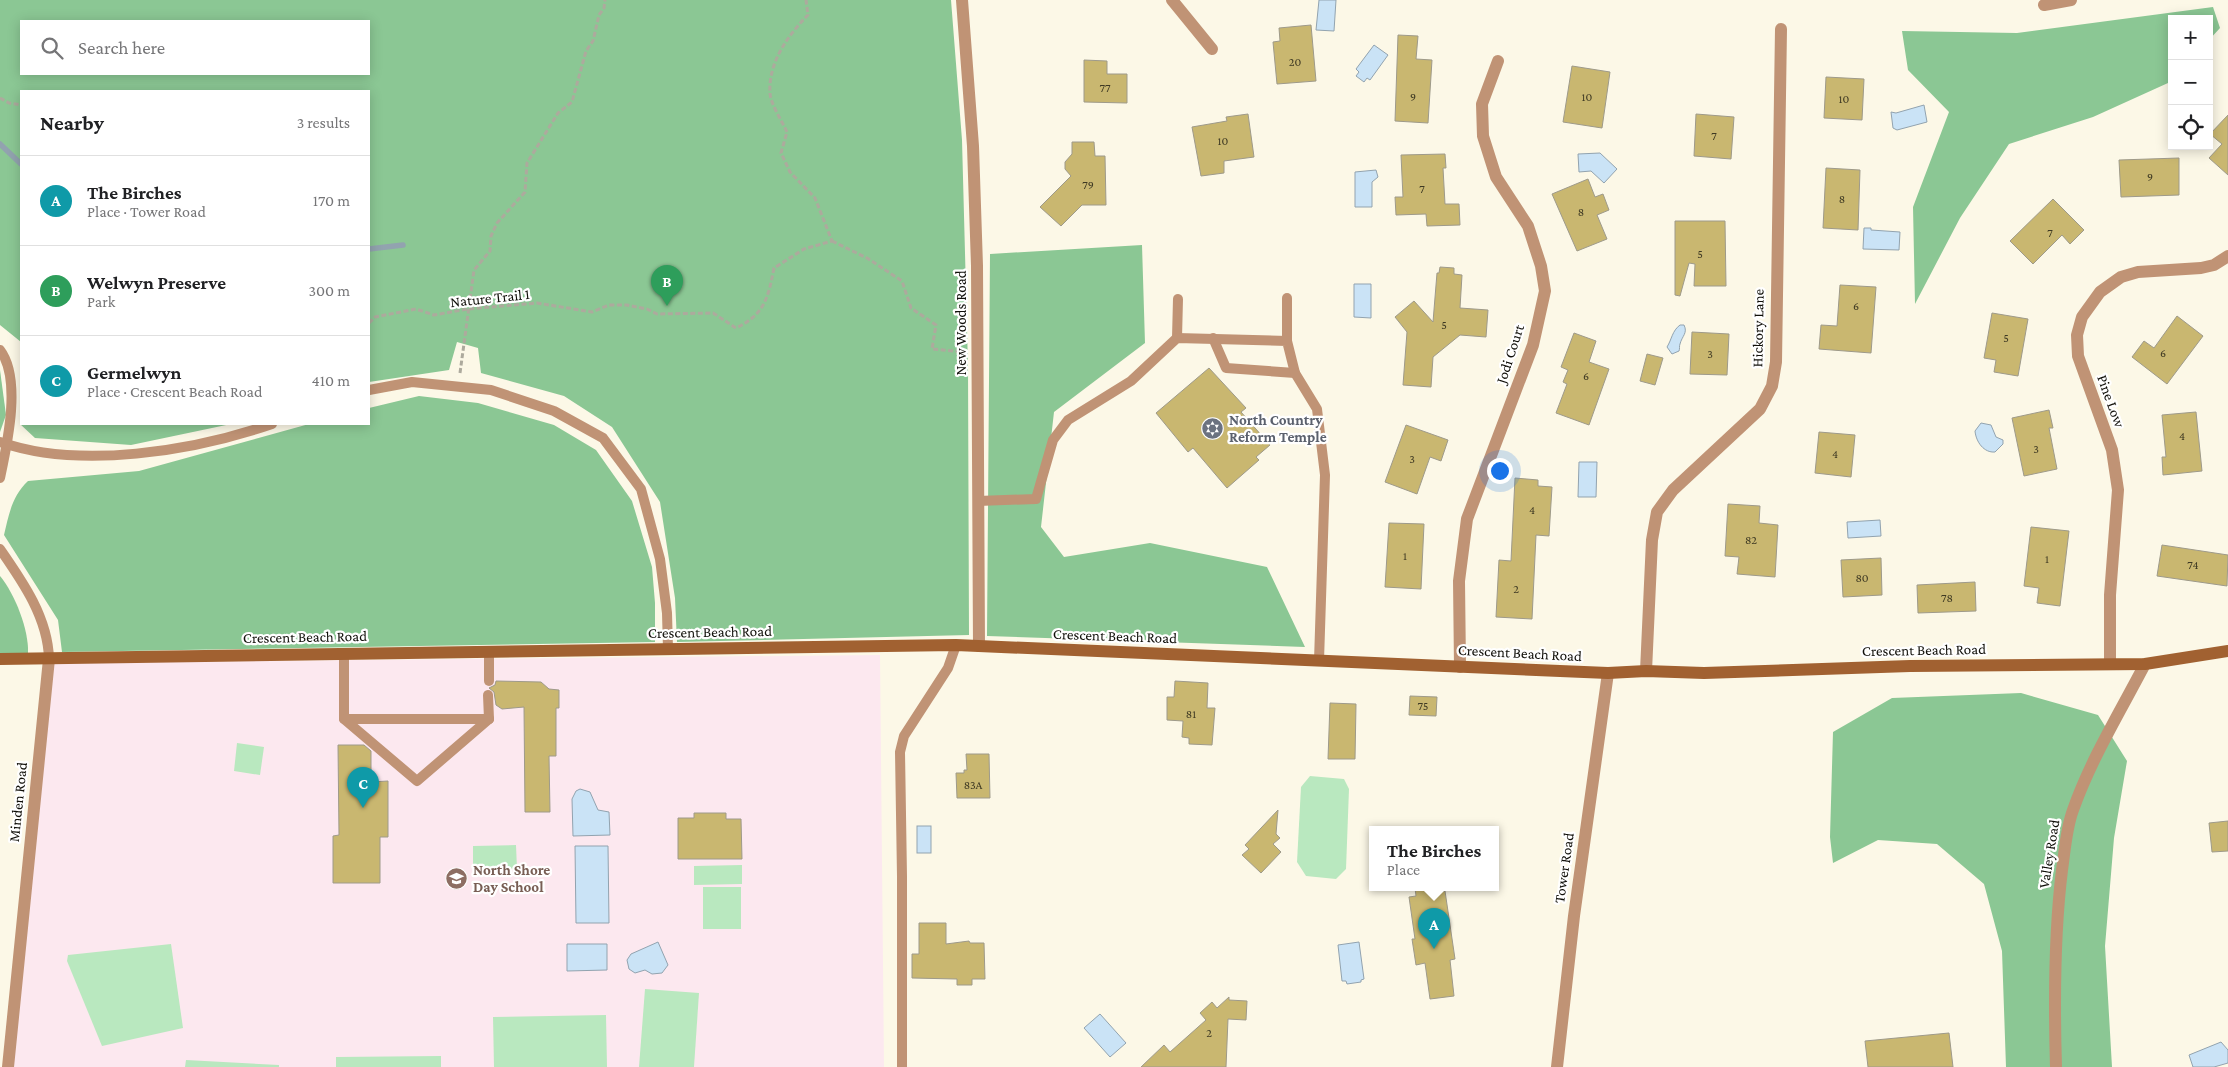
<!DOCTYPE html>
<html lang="en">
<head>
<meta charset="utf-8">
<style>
	body { margin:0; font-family:"Crimson Pro",serif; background:#f6f6f6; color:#202124 }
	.controls { position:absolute; right:15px; top:15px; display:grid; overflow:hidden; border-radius:0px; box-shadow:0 2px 12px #0003 }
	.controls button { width:45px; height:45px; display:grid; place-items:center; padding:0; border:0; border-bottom:1px solid #e0e0e0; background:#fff; color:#202124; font:25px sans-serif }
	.you { position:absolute; left:1499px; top:470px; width:18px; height:18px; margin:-12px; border:4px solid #fff; border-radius:50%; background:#1a73e8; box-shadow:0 0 0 8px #1a73e833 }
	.badge { display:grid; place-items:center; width:32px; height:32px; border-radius:50%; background:#407a93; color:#fff; font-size:16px; font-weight:700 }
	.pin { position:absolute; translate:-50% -41px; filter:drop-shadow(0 1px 2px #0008) }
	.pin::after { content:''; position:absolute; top:26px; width:18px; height:15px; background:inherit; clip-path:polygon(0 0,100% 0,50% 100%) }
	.popup { position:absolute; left:1369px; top:826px; width:130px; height:65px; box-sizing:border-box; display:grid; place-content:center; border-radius:0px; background:#fff; filter:drop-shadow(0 1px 4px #0005); font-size:16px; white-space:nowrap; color:#757577 }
	.popup b { font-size:19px; color:#202124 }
	.popup::after { content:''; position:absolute; left:50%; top:100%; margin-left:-10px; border:10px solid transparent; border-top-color:#fff }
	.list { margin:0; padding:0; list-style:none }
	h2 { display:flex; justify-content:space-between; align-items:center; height:65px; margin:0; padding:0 20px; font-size:21px }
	h2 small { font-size:16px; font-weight:400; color:#757577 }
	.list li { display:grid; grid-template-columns:32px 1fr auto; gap:15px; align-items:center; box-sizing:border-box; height:90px; padding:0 20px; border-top:1px solid #e0e0e0 }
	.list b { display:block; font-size:19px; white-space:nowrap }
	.list p { margin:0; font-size:16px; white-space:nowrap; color:#757577 }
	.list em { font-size:16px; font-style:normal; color:#757577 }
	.icon { flex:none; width:28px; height:28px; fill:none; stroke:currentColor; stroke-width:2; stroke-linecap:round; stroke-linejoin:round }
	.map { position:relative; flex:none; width:2228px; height:1067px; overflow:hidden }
	.search { position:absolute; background:#fff; box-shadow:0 2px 12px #0003; left:20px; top:20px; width:350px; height:55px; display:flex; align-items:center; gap:12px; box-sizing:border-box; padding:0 18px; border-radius:0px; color:#757577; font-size:19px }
	.panel { position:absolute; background:#fff; box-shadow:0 2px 12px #0003; left:20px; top:90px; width:350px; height:335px; border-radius:0px }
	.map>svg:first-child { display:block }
	.education { fill:#fce8ef }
	.green { fill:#b9e8bf }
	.forest { fill:#8bc794; fill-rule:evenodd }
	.water { fill:#cae3f6; stroke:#92a3af }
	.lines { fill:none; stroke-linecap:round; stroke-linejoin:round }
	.stream { stroke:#92a3af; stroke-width:5.5 }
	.building { fill:#c9b770; stroke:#9e9a8a }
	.path { stroke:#adaa9d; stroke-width:3; stroke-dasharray:5 2.5; stroke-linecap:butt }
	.lane { stroke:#c09375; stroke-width:10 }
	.street { stroke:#c09375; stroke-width:12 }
	.secondary { stroke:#a16131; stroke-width:12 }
	.labels { text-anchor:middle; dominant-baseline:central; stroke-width:4.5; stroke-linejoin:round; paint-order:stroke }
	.number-label { font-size:12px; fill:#3e3923 }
	.street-label { font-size:15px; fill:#100f09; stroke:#fff }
	.worship-label { font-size:15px; font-weight:bold; fill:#5b616d; stroke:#fff; text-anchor:start }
	.education-label { font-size:15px; font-weight:bold; fill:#785e54; stroke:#fff; text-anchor:start }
</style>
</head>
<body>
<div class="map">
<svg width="2228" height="1067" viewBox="0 0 2228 1067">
	<rect width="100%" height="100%" fill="#fcf8e7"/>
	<path class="education" d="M880 655 884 1067H13L54 663Z"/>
	<g class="green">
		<path d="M237 743 264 747 260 775 234 771Z"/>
		<path d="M1310 776 1344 779 1349 789 1346 869 1336 879 1306 876 1297 862 1301 787Z"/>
		<path d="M516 845 517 869 473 871V846Z"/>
		<path d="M742 865V884L694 885V866Z"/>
		<rect x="703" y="887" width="38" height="42"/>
		<path d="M171 944 183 1028 102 1046 67 961 68 955Z"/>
		<path d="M645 989 699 993 694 1067H639Z"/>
		<path d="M606 1015 607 1067H494L493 1017Z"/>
		<path d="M441 1056V1067H336V1057Z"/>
		<path d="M186 1060 279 1065V1067H185Z"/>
	</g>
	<g class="forest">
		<path d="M0 0H951L962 140 968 366 969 635 677 642 675 598 660 502 612 427 564 396 481 373 478 348 457 342 449 370 369 382V91H21V424H231L131 445 35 438 20 424 21 342 0 325ZM21 21H369V74H21Z"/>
		<path d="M2213 7 2220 28 2209 40V19H2172V79L2168 83 2093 117 2009 144 1960 218 1915 304 1913 207 1949 112 1908 70 1902 31 2017 33Z"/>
		<path d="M1142 245 1145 343 1054 412 1041 527 1064 557 1150 543 1267 567 1305 647 987 636 990 254Z"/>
		<path d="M0 370 6 415 0 432Z"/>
		<path d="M419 396 478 403 554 425 596 450 632 501 652 567 655 603V642L62 652 58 620 4 535C9 514 12 496 28 481L139 471 309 424H369V408Z"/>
		<path d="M0 576C15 594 29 630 28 653H0Z"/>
		<path d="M2021 693 2098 715 2127 761 2114 838 2105 946 2112 1067H2006L2002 951 1984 884 1937 844 1878 840 1833 863 1830 837 1833 732 1892 698Z"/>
	</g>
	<g class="water">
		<path d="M1319 0H1336L1334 31 1316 30Z"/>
		<path d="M1374 45 1388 55 1370 80 1367 78 1364 82 1356 76 1359 72 1356 69Z"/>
		<path d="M1924 105 1927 122 1897 130 1893 128 1891 112 1896 113Z"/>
		<path d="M1600 153 1617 169 1604 183 1591 171 1579 172 1578 154Z"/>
		<path d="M1376 170 1378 177 1372 182V207H1355V172Z"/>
		<path d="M1864 228H1871V230L1900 232 1899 250 1863 249Z"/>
		<path d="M1354 284H1371V318L1354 317Z"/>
		<path d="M1680 325H1684C1688 333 1682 336 1680 344 1679 346 1680 349 1679 351L1672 354 1667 347C1672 339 1672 331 1680 325Z"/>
		<path d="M1981 423 1991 425 1996 437 2003 440V444L1995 452C1984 453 1976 442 1975 431Z"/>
		<path d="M1579 462H1597L1596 497H1578Z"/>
		<path d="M1880 520 1881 536 1848 538 1847 522Z"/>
		<path d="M580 789 590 792 598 810 609 812 610 835 573 836 572 799 576 791Z"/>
		<rect x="917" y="826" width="14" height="27"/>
		<path d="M575 846H608L609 923H576Z"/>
		<path d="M658 942 668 965 662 973 652 974 645 970 635 973 629 969 627 960 631 954Z"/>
		<path d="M1359 942 1364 979 1361 980V982L1347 984 1346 981H1342L1338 945Z"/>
		<path d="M567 944H607V970L567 971Z"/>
		<path d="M1100 1014 1126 1043 1110 1057 1084 1028Z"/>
		<path d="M2221 1042 2228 1050V1063L2214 1067H2193L2189 1055Z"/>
	</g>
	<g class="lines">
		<g class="stream">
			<path d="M0 144 21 164"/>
			<path d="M369 249 403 245"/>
		</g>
	</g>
	<g class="building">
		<path d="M1311 25 1316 81 1277 84 1273 42 1280 41 1279 28Z"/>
		<path d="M1398 35 1418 36 1416 59 1432 60 1428 123 1395 121Z"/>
		<path d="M1084 60 1107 61V74H1127V103L1084 102Z"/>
		<path d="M1572 66 1610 72 1602 128 1563 122Z"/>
		<path d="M1826 77 1864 79 1862 120 1824 118Z"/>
		<path d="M1248 114 1254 157 1224 161V173L1201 176 1192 127 1227 121 1226 117Z"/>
		<path d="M1696 114 1734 117 1731 159 1694 156Z"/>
		<path d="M2228 115V175L2209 158 2222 144 2210 134Z"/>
		<path d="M1072 142H1094L1095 156H1105L1106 205H1082L1061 226 1040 207 1071 176 1065 169V162L1072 154Z"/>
		<path d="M1445 154 1446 168H1443L1445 204H1459L1460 225 1427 226 1426 214 1396 215 1395 197H1403L1401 155Z"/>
		<path d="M2179 158V195L2121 197 2119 160Z"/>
		<path d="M1826 168 1860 170 1858 230 1823 228Z"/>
		<path d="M1588 179 1595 197 1603 194 1609 210 1597 215 1607 239 1577 251 1552 194Z"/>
		<path d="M2053 199 2084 230 2070 244 2062 235 2033 264 2010 241Z"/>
		<path d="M1675 221H1725L1726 286H1694L1695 264 1689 263 1680 296 1675 295Z"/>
		<path d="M1440 267 1454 268V274L1462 275 1460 308 1488 310 1486 337 1460 335 1433 357 1431 387 1403 385 1407 332 1395 317 1414 301 1433 322 1437 273H1439Z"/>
		<path d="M1840 285 1876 287 1871 353 1819 349 1821 325 1837 326Z"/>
		<path d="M1992 313 2028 319 2018 376 1994 372 1996 360 1984 358Z"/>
		<path d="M2177 316 2203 336 2167 384 2132 357 2144 341 2154 348Z"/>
		<path d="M1692 332 1729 334 1727 375 1690 374Z"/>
		<path d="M1574 333 1596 341 1589 362 1609 369 1589 425 1556 413 1567 384 1563 382 1568 370 1561 367Z"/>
		<path d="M1647 354 1663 358 1655 385 1640 381Z"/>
		<path d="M1209 368 1246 408 1241 412 1270 445 1256 457 1259 460 1227 488 1193 448 1188 452 1156 413Z"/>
		<path d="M2049 410 2053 428H2049L2057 469 2024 476 2012 418Z"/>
		<path d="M2196 412 2202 471 2163 475 2162 457H2166L2162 415Z"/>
		<path d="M1406 425 1448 440 1441 461 1430 457 1417 494 1385 482Z"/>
		<path d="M1819 432 1855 435 1851 477 1815 473Z"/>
		<path d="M1515 478 1538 480V486L1552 487 1549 536 1536 535 1532 619 1496 617 1499 560 1511 561Z"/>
		<path d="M1728 504 1760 506 1759 523 1778 525 1775 577 1737 574 1739 557 1725 556Z"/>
		<path d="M1389 523 1424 524 1421 589 1385 587Z"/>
		<path d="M2031 527 2069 531 2060 606 2037 603 2039 588 2024 586Z"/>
		<path d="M2162 545 2228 555 2227 586 2157 576Z"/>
		<path d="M1881 558 1882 595 1843 597 1841 560Z"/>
		<path d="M1975 582 1976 611 1918 613 1917 585Z"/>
		<path d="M496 681 541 682 549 689 559 690V708H556V756H549L550 812H525L524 707 502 709 496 705 494 692 489 688 495 685Z"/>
		<path d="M1175 681 1208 683 1207 708H1215L1212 745 1189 744V738L1182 737 1183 721 1167 720V697H1174Z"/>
		<path d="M1410 696 1437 697 1436 716 1409 715Z"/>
		<path d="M1330 703 1356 704 1355 759H1328Z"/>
		<path d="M338 745H364L371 751V782L388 781V837H380V883H333V836L339 835Z"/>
		<path d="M966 754H989L990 798H957L956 773H964V770H967Z"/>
		<path d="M1278 810 1276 834 1280 838 1273 844 1281 852 1261 873 1242 855 1249 849 1245 845Z"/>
		<path d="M694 813H726V819H741L742 859H678V818H694Z"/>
		<path d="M2228 821V851L2212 852 2209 823Z"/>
		<path d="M1415 888H1430V893L1445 891 1455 959 1450 960 1454 996 1430 999 1425 963 1416 965 1412 939H1415L1409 897 1416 896Z"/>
		<path d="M919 923H946V944L969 941 970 943H984L985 979H972V985H957V979L912 978V954H919Z"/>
		<path d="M1229 997V1000L1247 1001 1246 1020 1228 1019 1226 1067H1141L1164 1045 1170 1052 1206 1020 1200 1013 1212 1002 1217 1008Z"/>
		<path d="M1949 1033 1953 1067H1868L1865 1041Z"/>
	</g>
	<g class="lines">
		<g class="path">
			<path d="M0 98 9 103 21 105"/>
			<path d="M832 241 867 258 902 281 911 308 936 325 932 349 963 352"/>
			<path d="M369 323 375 317 416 309 434 315 468 309 537 303 592 312 609 305H627L647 309 657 314 713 313 736 328C765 314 768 298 774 268L804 249 832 241 815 198 790 172 781 153 787 132C783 123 770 103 770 93 768 63 788 35 808 15L806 0"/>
			<path d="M460 373 474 270 490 251 491 236 497 223 525 192 527 163 558 113 572 102 586 51 593 41 599 15 604 8 605 0"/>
		</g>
		<g class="lane">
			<path d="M1287 298V341"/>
			<path d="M1177 338 1178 299"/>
			<path d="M1213 338 1226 368 1295 373"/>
			<path d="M0 350C22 379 7 445 0 478"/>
			<path d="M369 390 412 382 491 390 554 411 603 438 641 489 660 559 667 613 668 649"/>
			<path d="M0 442C80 470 193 451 272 424"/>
			<path d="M978 501 1036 499 1053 440 1068 420 1131 381 1177 338 1287 341 1295 373 1317 409 1325 475 1319 661"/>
			<path d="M0 549C23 582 48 618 49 659"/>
			<path d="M489 652V681"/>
			<path d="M344 653V719L417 781 489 719"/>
			<path d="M488 695 489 719"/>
			<path d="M344 719H489"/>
			<path d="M902 1067V876L900 752 904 736 948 668 956 645"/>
		</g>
		<g class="street">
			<path d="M962 0 973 146 977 266 979 646"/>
			<path d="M1172 0 1212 49"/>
			<path d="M2044 5 2071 0"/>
			<path d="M2110 663V595L2118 490 2112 450 2078 356 2077 335 2082 317 2100 292 2121 277 2138 272 2201 268 2214 265 2228 256"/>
			<path d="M1460 667 1459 581 1467 519 1533 345 1545 291 1541 266 1528 226 1496 177 1483 136 1482 104 1498 61"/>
			<path d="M1646 671 1652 540 1657 512 1673 490 1760 409 1772 386 1776 362 1781 29"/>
			<path d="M8 1067 49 659"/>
			<path d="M1557 1067 1574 916 1608 673"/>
			<path d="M2056 1067C2054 1001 2054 935 2062 870 2065 850 2066 829 2073 810 2091 759 2120 712 2145 664"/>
		</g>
		<path class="secondary" d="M0 659 956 645 1608 673 1646 671 1704 673 1910 666 2145 664 2228 651"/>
	</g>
	<defs>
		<symbol id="synagogue-disc" viewBox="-11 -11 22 22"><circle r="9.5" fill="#6b7280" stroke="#fff"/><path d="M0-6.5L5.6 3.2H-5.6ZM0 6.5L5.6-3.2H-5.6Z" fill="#fff"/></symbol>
		<symbol id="school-disc" viewBox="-11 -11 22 22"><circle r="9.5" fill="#8d6e63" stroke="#fff"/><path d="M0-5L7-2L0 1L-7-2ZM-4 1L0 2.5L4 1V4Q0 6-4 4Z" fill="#fff"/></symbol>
	</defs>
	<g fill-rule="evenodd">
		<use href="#synagogue-disc" x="1200" y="416" width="25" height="25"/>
		<use href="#school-disc" x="444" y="866" width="25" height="25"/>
	</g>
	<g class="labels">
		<g class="number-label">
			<text x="1295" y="62">20</text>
			<text x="1105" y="88">77</text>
			<text x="1413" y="97">9</text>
			<text x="1587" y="97">10</text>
			<text x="1844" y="99">10</text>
			<text x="1714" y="136">7</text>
			<text x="1223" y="141">10</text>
			<text x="2150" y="177">9</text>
			<text x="1088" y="185">79</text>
			<text x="1422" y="189">7</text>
			<text x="1842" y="199">8</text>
			<text x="1581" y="212">8</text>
			<text x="2050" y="233">7</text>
			<text x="1700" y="254">5</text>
			<text x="1856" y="306">6</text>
			<text x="1444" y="325">5</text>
			<text x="2006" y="338">5</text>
			<text x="2163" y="353">6</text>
			<text x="1710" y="354">3</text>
			<text x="1586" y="376">6</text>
			<text x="2182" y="436">4</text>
			<text x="2036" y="449">3</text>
			<text x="1835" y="454">4</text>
			<text x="1412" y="459">3</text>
			<text x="1532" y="510">4</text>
			<text x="1751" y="540">82</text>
			<text x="1405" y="556">1</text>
			<text x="2047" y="559">1</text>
			<text x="2193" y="565">74</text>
			<text x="1862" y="578">80</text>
			<text x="1516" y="589">2</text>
			<text x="1947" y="598">78</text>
			<text x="1423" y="706">75</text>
			<text x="1191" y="714">81</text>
			<text x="973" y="785">83A</text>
			<text x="1209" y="1033">2</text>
		</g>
		<g class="street-label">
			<text transform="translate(490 298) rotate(-6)">Nature Trail 1</text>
			<text transform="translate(961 323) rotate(-90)">New Woods Road</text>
			<text transform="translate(1758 328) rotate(-89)">Hickory Lane</text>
			<text transform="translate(1510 354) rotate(-72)">Jodi Court</text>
			<text transform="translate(2111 401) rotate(70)">Pine Low</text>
			<text transform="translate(710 632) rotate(-1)">Crescent Beach Road</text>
			<text transform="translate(1115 636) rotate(2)">Crescent Beach Road</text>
			<text transform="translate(305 637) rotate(-1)">Crescent Beach Road</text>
			<text transform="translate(1924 650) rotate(-1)">Crescent Beach Road</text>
			<text transform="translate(1520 653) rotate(3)">Crescent Beach Road</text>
			<text transform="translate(18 802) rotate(-84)">Minden Road</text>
			<text transform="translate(2049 854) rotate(-81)">Valley Road</text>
			<text transform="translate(1564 868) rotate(-82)">Tower Road</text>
		</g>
		<g class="worship-label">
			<text x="1229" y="420">North Country<tspan x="1229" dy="17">Reform Temple</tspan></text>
		</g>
		<g class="education-label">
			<text x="473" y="870">North Shore<tspan x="473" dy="17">Day School</tspan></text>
		</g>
	</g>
</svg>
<div class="controls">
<button>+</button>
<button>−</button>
<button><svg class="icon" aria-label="locate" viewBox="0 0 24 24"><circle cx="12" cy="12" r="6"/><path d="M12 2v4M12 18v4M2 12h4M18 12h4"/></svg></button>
</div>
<div class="you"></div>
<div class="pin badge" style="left:1434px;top:949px;background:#0f9aa8">A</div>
<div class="popup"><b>The Birches</b>Place</div>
<div class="pin badge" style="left:667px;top:306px;background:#2e9e5b">B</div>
<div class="pin badge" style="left:363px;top:808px;background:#0f9aa8">C</div>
<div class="search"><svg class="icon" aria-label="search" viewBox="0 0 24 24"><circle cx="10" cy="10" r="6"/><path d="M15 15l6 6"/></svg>Search here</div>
<section class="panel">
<h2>Nearby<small>3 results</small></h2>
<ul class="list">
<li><span class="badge" style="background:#0f9aa8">A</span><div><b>The Birches</b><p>Place · Tower Road</p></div><em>170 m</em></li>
<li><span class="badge" style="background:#2e9e5b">B</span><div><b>Welwyn Preserve</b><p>Park</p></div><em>300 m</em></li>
<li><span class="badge" style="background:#0f9aa8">C</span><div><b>Germelwyn</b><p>Place · Crescent Beach Road</p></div><em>410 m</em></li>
</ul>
</section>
</div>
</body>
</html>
